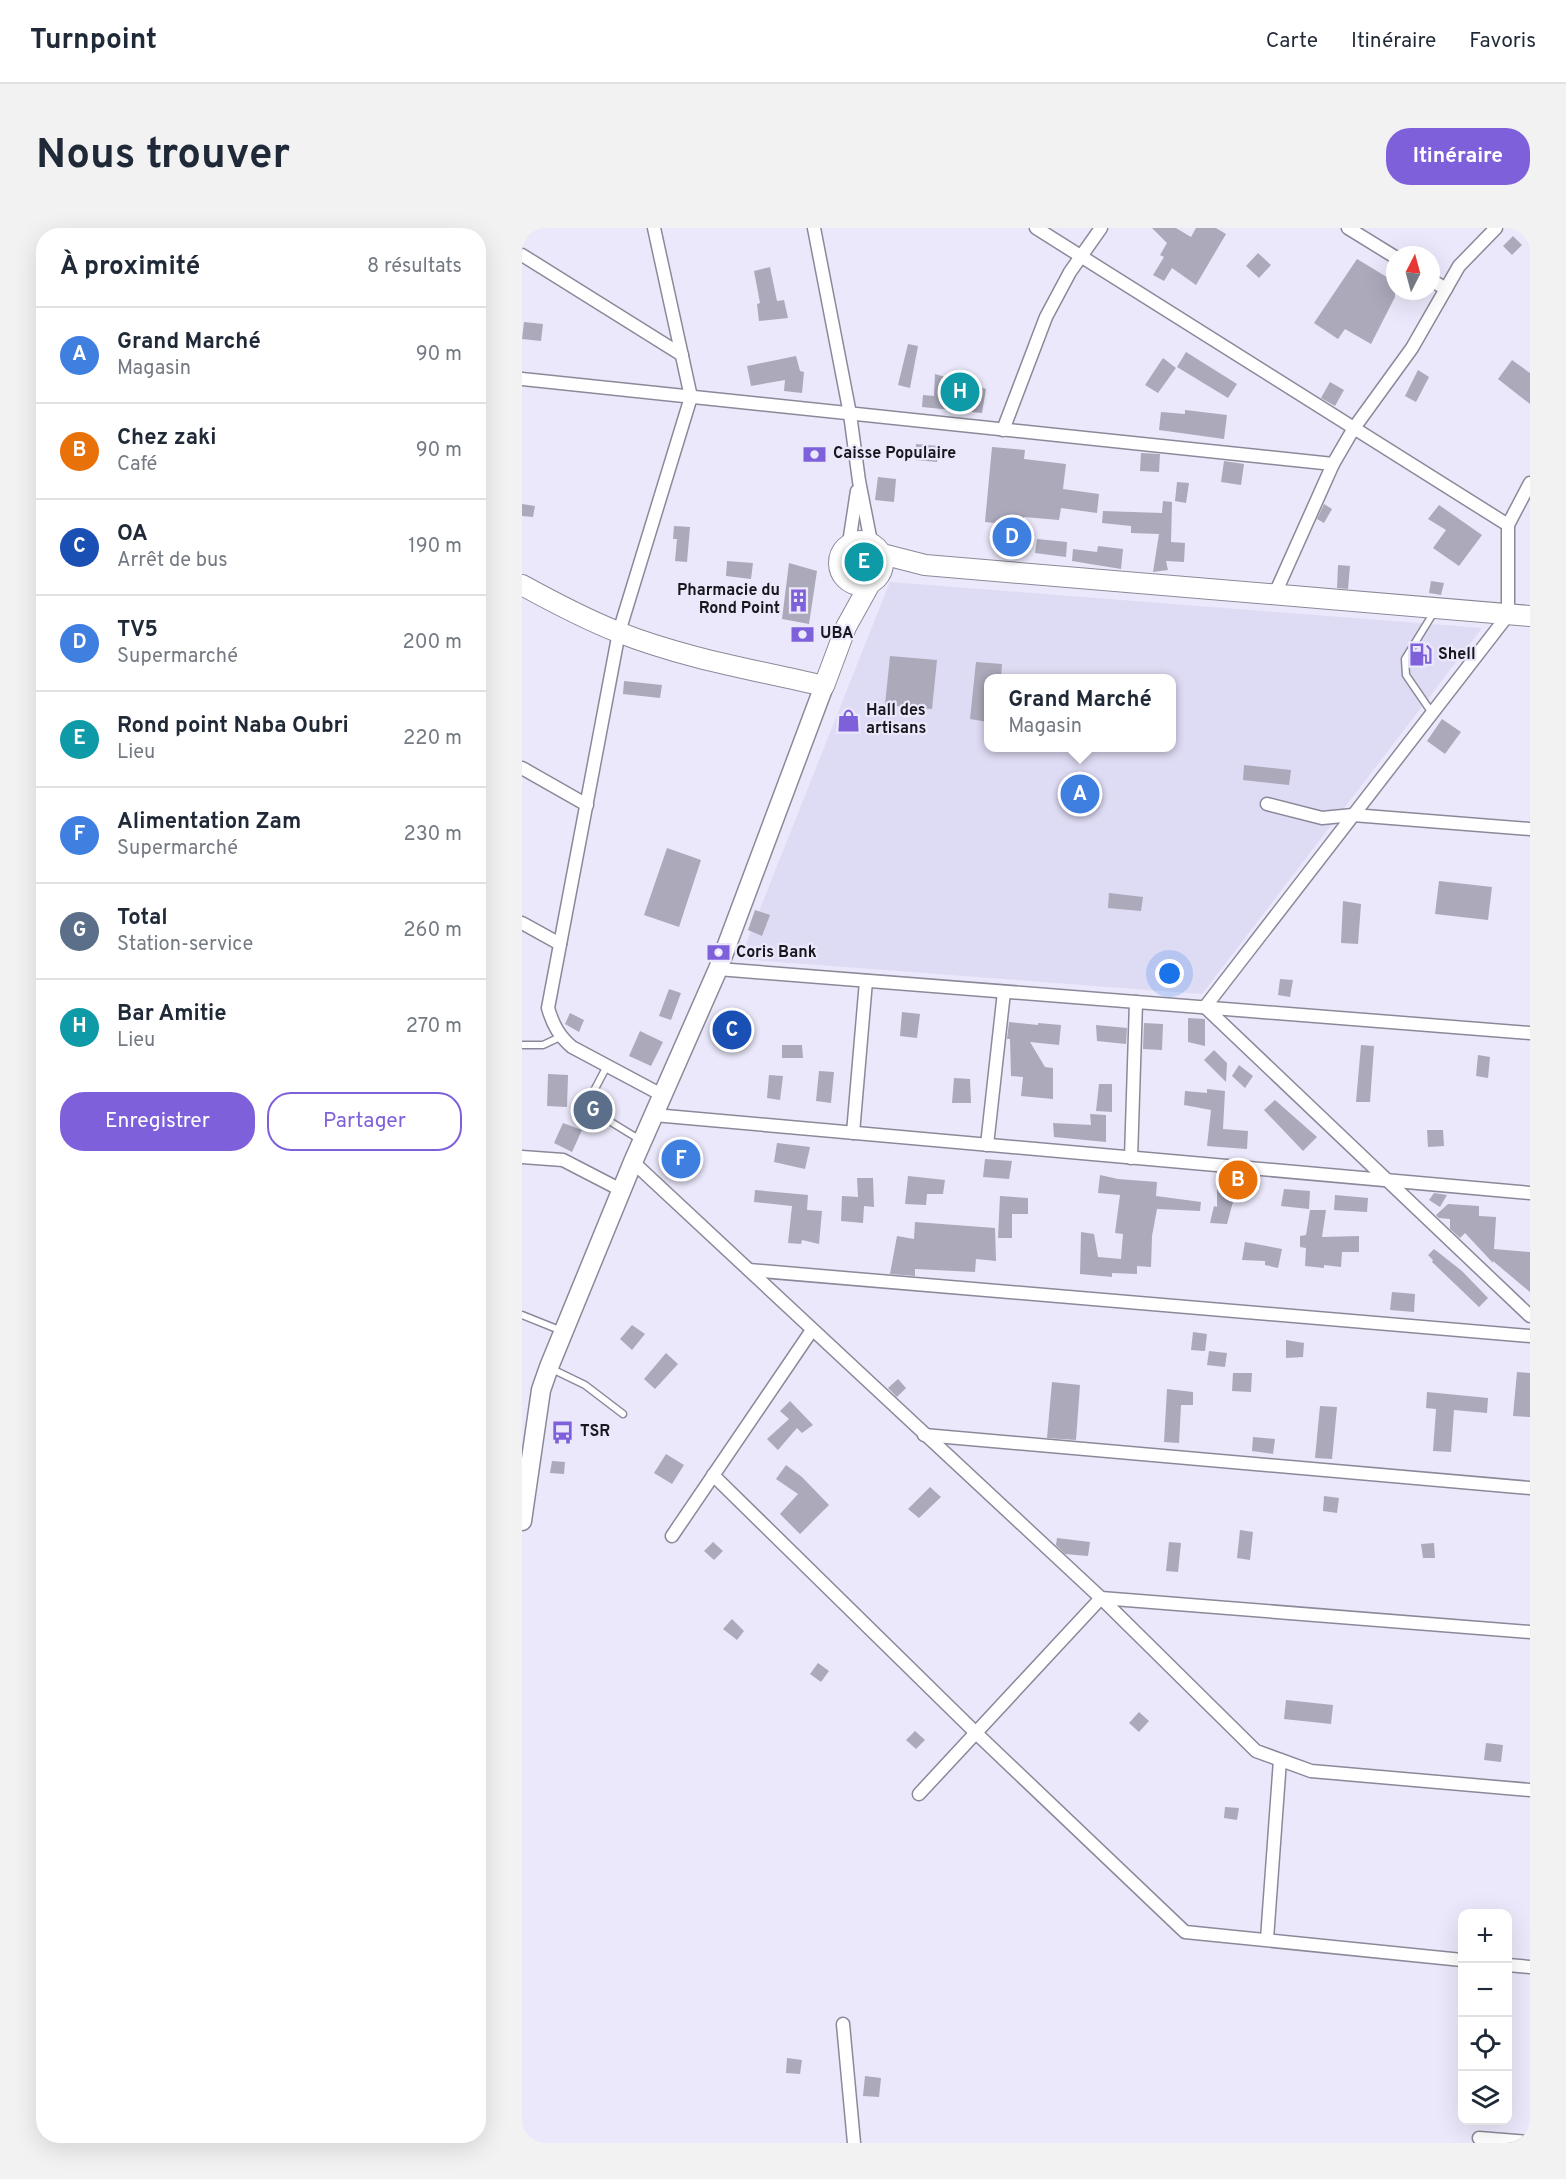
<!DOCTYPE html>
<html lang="fr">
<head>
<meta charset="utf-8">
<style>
	body { margin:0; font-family:Overpass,sans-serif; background:#f2f2f3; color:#1f2937 }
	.controls { position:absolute; right:18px; bottom:18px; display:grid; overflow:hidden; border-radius:12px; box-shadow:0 6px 24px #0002 }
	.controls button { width:54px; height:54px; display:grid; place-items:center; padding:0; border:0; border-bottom:2px solid #e0e1e3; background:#fff; color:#1f2937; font:30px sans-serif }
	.compass { position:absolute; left:864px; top:18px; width:54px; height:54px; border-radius:50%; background:#fff; box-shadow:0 6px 24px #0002; rotate:6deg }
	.you { position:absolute; left:648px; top:746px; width:21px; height:21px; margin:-15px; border:4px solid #fff; border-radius:50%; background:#1a73e8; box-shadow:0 0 0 9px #1a73e833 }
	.badge { display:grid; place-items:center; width:39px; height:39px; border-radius:50%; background:#7f60db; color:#fff; font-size:20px; font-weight:700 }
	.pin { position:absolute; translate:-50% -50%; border:3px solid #fff; box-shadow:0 2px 6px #0006 }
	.popup { position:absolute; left:462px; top:446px; width:192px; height:78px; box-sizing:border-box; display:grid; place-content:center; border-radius:12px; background:#fff; filter:drop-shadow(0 2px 4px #0005); font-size:20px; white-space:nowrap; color:#747a83 }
	.popup b { font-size:22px; color:#1f2937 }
	.popup::after { content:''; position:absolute; left:50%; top:100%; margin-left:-12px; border:12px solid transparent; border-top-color:#fff }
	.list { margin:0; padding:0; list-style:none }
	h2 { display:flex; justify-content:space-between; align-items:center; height:78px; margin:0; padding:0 24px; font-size:26px }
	h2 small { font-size:20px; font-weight:400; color:#747a83 }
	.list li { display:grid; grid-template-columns:39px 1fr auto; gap:18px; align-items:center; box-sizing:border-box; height:96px; padding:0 24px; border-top:2px solid #e0e1e3 }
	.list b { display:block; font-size:22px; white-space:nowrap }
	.list p { margin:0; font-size:20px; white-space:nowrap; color:#747a83 }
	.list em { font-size:20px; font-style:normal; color:#747a83 }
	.actions { display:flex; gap:12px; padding:18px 24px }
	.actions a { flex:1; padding:14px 0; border:2px solid #7f60db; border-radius:24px; text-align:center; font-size:21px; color:#7f60db }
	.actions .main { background:#7f60db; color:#fff }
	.icon { flex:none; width:33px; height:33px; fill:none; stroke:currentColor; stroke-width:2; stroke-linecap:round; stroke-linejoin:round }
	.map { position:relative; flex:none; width:1008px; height:1915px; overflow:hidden; border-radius:24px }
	header { display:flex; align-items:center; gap:36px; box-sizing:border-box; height:84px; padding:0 30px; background:#fff; border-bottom:2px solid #e0e1e3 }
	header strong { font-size:28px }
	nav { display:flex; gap:33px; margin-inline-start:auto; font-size:21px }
	.intro { display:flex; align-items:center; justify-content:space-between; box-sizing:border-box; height:144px; padding:0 36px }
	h1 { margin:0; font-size:42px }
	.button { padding:15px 27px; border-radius:24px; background:#7f60db; color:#fff; font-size:21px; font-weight:700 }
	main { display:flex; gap:36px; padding:0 36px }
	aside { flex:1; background:#fff; border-radius:24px; box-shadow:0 6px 24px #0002 }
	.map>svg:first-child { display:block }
	.built { fill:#dedbf4; fill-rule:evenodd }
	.building { fill:#aba9ba }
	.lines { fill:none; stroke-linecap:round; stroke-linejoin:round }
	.service-casing { stroke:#8b8999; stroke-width:9 }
	.minor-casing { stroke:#8b8999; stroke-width:15 }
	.secondary-casing { stroke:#8b8999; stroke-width:21 }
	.primary-casing { stroke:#8b8999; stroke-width:22 }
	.service { stroke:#fff; stroke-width:6 }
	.minor { stroke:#fff; stroke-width:12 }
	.secondary { stroke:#fff; stroke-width:18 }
	.primary { stroke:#fff; stroke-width:20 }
	.labels { text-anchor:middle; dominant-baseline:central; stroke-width:4.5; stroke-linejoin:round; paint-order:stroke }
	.poi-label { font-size:16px; font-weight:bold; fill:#18171d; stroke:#eae8fa; text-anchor:start }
</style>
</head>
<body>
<header>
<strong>Turnpoint</strong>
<nav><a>Carte</a><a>Itinéraire</a><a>Favoris</a></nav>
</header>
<div class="intro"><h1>Nous trouver</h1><a class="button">Itinéraire</a></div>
<main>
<aside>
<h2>À proximité<small>8 résultats</small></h2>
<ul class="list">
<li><span class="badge" style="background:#3f7fe0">A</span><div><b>Grand Marché</b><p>Magasin</p></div><em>90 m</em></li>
<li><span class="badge" style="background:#e8710a">B</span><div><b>Chez zaki</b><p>Café</p></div><em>90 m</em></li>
<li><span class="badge" style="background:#1a4fb4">C</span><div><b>OA</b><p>Arrêt de bus</p></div><em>190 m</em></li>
<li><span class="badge" style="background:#3f7fe0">D</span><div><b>TV5</b><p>Supermarché</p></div><em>200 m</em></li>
<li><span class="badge" style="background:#0f9aa8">E</span><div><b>Rond point Naba Oubri</b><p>Lieu</p></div><em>220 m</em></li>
<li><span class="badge" style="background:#3f7fe0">F</span><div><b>Alimentation Zam</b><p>Supermarché</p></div><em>230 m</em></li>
<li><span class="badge" style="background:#5c6f8a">G</span><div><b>Total</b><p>Station-service</p></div><em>260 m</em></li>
<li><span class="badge" style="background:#0f9aa8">H</span><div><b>Bar Amitie</b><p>Lieu</p></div><em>270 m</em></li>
</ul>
<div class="actions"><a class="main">Enregistrer</a><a>Partager</a></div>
</aside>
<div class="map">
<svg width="1008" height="1915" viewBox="0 0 1008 1915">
	<rect width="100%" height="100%" fill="#eae8fa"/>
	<path class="built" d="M368 354 960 400 680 766 218 731ZM466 450H650V520H466Z"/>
	<g class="building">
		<path d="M630 0H654L669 9 674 0H694L704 6 674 57 650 40 642 53 631 47 642 29 638 27 645 15Z"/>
		<path d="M991 8 1000 17 990 27 981 18Z"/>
		<path d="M736 25 749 37 737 50 724 38Z"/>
		<path d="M835 31 873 54V69L849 116 823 101 816 111 792 95Z"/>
		<path d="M248 39 255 73 262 72 266 90 237 93 235 76 238 75 232 43Z"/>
		<path d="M2 94 21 96 19 113 0 111Z"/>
		<path d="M386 116 396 118 388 160 376 157Z"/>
		<path d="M664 124 715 156 706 170 655 139Z"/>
		<path d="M274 128 278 143 282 144 280 165 262 163 263 152 229 158 225 138Z"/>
		<path d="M641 130 654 140 636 165 623 157Z"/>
		<path d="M990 132 1008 145V176L976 151Z"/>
		<path d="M896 142 907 149 894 174 883 168Z"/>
		<path d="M413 146 464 161 460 185 400 179 401 167 412 168Z"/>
		<path d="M808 154 822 162 813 178 799 170Z"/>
		<path d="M663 182 705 187 702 211 637 202 639 184 663 186Z"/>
		<path d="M394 216 417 218 415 234 393 232Z"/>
		<path d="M470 219 503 222 502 231 544 236 541 261 577 266 575 285 539 280 537 292 502 289 501 298 463 294Z"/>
		<path d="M619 225 638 226 637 244 618 243Z"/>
		<path d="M702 233 722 236 719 257 699 254Z"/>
		<path d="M356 249 374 251 372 274 353 272Z"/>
		<path d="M655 254 667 255 664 275 653 273Z"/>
		<path d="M641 273 650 274 649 314 663 315 662 334 644 333 646 342 631 344 637 306 609 305V298L580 295 581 283 640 285Z"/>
		<path d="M0 276 13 278 11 289 0 288Z"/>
		<path d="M802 276 810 281 802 295 795 291Z"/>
		<path d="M917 277 960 307 937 338 911 320 924 302 906 291Z"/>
		<path d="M152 298 168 299 165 334 153 333 155 311H151Z"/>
		<path d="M515 311 545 314 544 329 513 325Z"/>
		<path d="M576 318 601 321 599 341 550 333 551 321 575 324Z"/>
		<path d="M205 333 231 335 229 351 204 348Z"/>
		<path d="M267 335 295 343 287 396 260 391Z"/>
		<path d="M816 337 828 338 826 361 815 360Z"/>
		<path d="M909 353 922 355 919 367 907 365Z"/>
		<path d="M368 428 415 432 410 481 363 477Z"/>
		<path d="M454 434 480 436 479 450H466V494L448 491Z"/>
		<path d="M102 453 140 457 138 470 101 466Z"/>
		<path d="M920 491 939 504 923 526 905 513Z"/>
		<path d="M722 537 769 542 767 557 721 552Z"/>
		<path d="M145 620 179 632 157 699 122 687Z"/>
		<path d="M917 653 970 659 966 692 913 686Z"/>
		<path d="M587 665 621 669 619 683 586 680Z"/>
		<path d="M821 673 839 676 836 716 819 715Z"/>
		<path d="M233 682 248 687 240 708 226 702Z"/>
		<path d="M758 751 771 752 768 769 756 767Z"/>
		<path d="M147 761 159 765 149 792 137 788Z"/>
		<path d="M380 784 398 786 395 810 378 808Z"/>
		<path d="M48 785 62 792 57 804 43 796Z"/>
		<path d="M666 790 683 791V818L666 814Z"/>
		<path d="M487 794 516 797V795L539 797 537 817 508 814 523 839 531 840V871L499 868 501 849 489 848 488 811H485Z"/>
		<path d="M622 795 641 796 640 822 621 821Z"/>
		<path d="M574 797 605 800 604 816 575 813Z"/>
		<path d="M118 803 141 814 129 838 107 828Z"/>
		<path d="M260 817H280L281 830H260Z"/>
		<path d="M839 817 852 818 848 874H834Z"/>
		<path d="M692 822 705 835 704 854 682 832Z"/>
		<path d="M956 827 968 829 966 850 954 848Z"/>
		<path d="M717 837 731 848 723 860 710 848Z"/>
		<path d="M297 843 312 844 309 875 294 873Z"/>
		<path d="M26 846 46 847 45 879 25 878Z"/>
		<path d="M247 847 261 848 258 872 245 870Z"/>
		<path d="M432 850 448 851 449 875H430Z"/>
		<path d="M577 856H590V884L574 883Z"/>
		<path d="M685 861 703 863 701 901 726 903 725 921 685 918 689 882 662 877 663 863 685 865Z"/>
		<path d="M753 872 795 909 781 923 742 882Z"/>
		<path d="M568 886 584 887V914L532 909 531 895 569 897Z"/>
		<path d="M41 895 60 902 50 924 32 915Z"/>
		<path d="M905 902H921L922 918 906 919Z"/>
		<path d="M255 915 288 919 283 941 252 934Z"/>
		<path d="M463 931 490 933 487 951 461 949Z"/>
		<path d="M578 947 596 951 635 954 634 968 679 974 678 983 635 981 630 1008 629 1039 615 1038V1046L590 1045V1049L558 1046 559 1004 572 1006 576 1029 599 1031 601 1006 593 1005 598 967 576 965Z"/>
		<path d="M386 948 423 952 421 966H405L404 977 383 976Z"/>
		<path d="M335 950H351L352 979 342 978 341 995 319 993 320 968 336 969Z"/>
		<path d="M695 957 715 959 705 996 688 995 692 978 695 979Z"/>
		<path d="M762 961 788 963 787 981 759 978Z"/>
		<path d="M233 962 286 967 285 982 300 983 297 1016 280 1012 279 1016 266 1015 270 978 232 974Z"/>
		<path d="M912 965 925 967 918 979 907 972Z"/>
		<path d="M813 967 846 970 845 984 812 982Z"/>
		<path d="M478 968 506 970V986H490V1010H476Z"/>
		<path d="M926 976 957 978V988L974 989 972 1021 1008 1024V1064L971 1033V1035L943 1005 938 1010 928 1001V991L917 990 914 987Z"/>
		<path d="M788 982H804L800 1009 837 1008V1024H820L819 1039 802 1037V1040L783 1038 784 1020 778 1019V1008L784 1007Z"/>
		<path d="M393 994 473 1000 474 1033 454 1031 453 1044 393 1041V1048L368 1046 375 1008 392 1011Z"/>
		<path d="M723 1014 760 1021 756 1040 743 1037V1033L720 1032Z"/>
		<path d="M912 1021 940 1043 966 1070 957 1079 910 1034 911 1032 906 1027Z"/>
		<path d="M870 1064 893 1066 892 1084 868 1082Z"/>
		<path d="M110 1097 123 1106 110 1122 98 1111Z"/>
		<path d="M671 1104 685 1106 683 1123 669 1122Z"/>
		<path d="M764 1112 782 1115 781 1129 764 1130Z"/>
		<path d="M687 1123 705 1125 703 1139 685 1137Z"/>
		<path d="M144 1125 156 1136 133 1161 122 1151Z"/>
		<path d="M995 1144 1008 1145V1189L991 1188Z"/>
		<path d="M711 1145H730L729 1164 710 1163Z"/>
		<path d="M376 1151 384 1160 375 1169 366 1160Z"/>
		<path d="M530 1154 558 1157 554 1212 525 1210Z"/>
		<path d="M645 1161 671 1164V1177H659L657 1215 642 1214Z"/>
		<path d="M905 1164 966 1170 965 1185 932 1182 929 1224 911 1223 914 1181 904 1180Z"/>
		<path d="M268 1173 291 1197 280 1205 275 1200 256 1222 245 1211 267 1191 258 1183Z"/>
		<path d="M798 1178 815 1179 810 1231 793 1230Z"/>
		<path d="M731 1209 753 1211 751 1226 730 1223Z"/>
		<path d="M144 1226 162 1237 150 1256 132 1245Z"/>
		<path d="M30 1233 43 1234 42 1246 28 1245Z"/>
		<path d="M264 1237 280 1249 307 1277 278 1306 258 1286 276 1266 254 1251Z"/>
		<path d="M408 1259 419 1269 397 1290 386 1281Z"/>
		<path d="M802 1268 817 1270 815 1285 801 1283Z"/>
		<path d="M718 1302 731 1304 728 1332 715 1330Z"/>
		<path d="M535 1310 568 1314 566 1328 543 1326 534 1317Z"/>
		<path d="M191 1314 201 1323 192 1332 182 1323Z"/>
		<path d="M647 1314 659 1315 656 1344 644 1343Z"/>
		<path d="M912 1315 913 1330H901L899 1316Z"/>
		<path d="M210 1391 222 1403 215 1412 201 1401Z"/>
		<path d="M296 1435 307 1443 299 1454 288 1446Z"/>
		<path d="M764 1472 811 1477 809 1496 762 1491Z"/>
		<path d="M617 1484 627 1493 617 1504 607 1495Z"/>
		<path d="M393 1503 403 1512 394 1521 384 1512Z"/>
		<path d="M964 1515 981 1517 979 1534 962 1532Z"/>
		<path d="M703 1579 717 1580 715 1592 702 1590Z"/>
		<path d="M265 1830 280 1832 278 1846 264 1845Z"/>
		<path d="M343 1848 359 1850 357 1869 341 1868Z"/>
	</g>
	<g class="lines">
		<defs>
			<g id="service">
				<path d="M910 485 884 447 883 431 912 384"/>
				<path d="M0 817H21L38 809"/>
				<path d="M85 838 66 874V880L120 913"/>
				<path d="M0 1087 40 1103"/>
				<path d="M30 1141 63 1157 101 1186"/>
			</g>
			<g id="minor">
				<path d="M132 0 169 169 97 404 26 780C31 797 37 808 50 819L140 867"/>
				<path d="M292 0 328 186 337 253 349 314"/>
				<path d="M514 0 986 297"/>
				<path d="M826 0 873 29"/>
				<path d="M0 27 160 127"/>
				<path d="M909 52 924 61"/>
				<path d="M0 151 811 236"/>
				<path d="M481 202 524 89 548 44 579 0"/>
				<path d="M1008 255 986 297V387L683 779 1008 1088"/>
				<path d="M327 315 335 263"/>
				<path d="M752 368 811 236 832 200 890 120 937 38 974 0"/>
				<path d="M0 540 65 577"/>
				<path d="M745 576 800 590 831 587 1008 601"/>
				<path d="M0 695 38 716"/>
				<path d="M196 741 1008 805"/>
				<path d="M132 887 1008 965"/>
				<path d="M331 905 344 753"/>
				<path d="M465 917 482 764"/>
				<path d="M0 929 41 932 99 962"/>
				<path d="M609 930 614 774"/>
				<path d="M111 934 579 1370 734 1523 789 1543 1008 1562"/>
				<path d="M227 1042 1008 1108"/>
				<path d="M402 1207 1008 1260"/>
				<path d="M191 1247 454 1505 663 1704 940 1732"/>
				<path d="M150 1308 290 1102"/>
				<path d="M397 1566 579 1370 1008 1404"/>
				<path d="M745 1711 758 1532"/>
				<path d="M986 1737 1008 1739"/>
				<path d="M321 1796 332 1915"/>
				<path d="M957 1910 1008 1914"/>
			</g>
			<path id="secondary" d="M0 1293 19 1162 27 1139 111 934 196 741 302 458"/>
			<g id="primary">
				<circle cx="339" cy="335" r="22"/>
				<path d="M360 326 403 337 1008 388"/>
				<path d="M0 357C31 374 63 391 96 404 161 430 233 442 302 458L324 399 349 354"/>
			</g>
		</defs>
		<use href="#service" class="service-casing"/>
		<use href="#minor" class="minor-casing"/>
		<use href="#secondary" class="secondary-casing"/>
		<use href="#primary" class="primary-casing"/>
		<use href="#service" class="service"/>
		<use href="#minor" class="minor"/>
		<use href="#secondary" class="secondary"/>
		<use href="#primary" class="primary"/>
	</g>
	<defs>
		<symbol id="bank-bare" viewBox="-9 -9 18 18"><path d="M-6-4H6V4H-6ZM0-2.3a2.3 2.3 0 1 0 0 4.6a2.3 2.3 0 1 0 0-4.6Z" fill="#7f60db" stroke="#eae8fa" stroke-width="2.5" paint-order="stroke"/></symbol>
		<symbol id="building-bare" viewBox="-9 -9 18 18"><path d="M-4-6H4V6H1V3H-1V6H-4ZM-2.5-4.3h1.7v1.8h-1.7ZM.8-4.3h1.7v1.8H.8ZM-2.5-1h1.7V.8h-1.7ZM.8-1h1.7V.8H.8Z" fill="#7f60db" stroke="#eae8fa" stroke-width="2.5" paint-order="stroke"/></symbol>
		<symbol id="fuel-bare" viewBox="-9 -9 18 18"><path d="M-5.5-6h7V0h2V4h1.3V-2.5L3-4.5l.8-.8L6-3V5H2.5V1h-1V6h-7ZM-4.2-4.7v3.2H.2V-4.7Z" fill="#7f60db" stroke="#eae8fa" stroke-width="2.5" paint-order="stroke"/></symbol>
		<symbol id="shop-bare" viewBox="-9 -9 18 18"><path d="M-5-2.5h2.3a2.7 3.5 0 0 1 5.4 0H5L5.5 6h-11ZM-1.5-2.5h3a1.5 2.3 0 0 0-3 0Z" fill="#7f60db" stroke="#eae8fa" stroke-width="2.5" paint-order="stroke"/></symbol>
		<symbol id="bus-bare" viewBox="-9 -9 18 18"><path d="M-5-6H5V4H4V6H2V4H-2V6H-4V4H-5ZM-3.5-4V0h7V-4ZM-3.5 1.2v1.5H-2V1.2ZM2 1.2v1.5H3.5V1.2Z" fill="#7f60db" stroke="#eae8fa" stroke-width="2.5" paint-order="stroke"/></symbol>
	</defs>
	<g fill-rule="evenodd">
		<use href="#bank-bare" x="276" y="210" width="33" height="33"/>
		<use href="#building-bare" x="260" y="356" width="33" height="33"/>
		<use href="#bank-bare" x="264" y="390" width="33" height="33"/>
		<use href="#fuel-bare" x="882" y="410" width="33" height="33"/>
		<use href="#shop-bare" x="310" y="476" width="33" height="33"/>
		<use href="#bank-bare" x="180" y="708" width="33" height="33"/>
		<use href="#bus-bare" x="24" y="1188" width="33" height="33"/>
	</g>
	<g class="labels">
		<g class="poi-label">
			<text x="311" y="226">Caisse Populaire</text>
			<text x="258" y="363" text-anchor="end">Pharmacie du<tspan x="258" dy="18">Rond Point</tspan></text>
			<text x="298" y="406">UBA</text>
			<text x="916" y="427">Shell</text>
			<text x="344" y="483">Hall des<tspan x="344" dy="18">artisans</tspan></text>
			<text x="214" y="725">Coris Bank</text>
			<text x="58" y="1204">TSR</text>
		</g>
	</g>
</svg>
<div class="controls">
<button>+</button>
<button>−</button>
<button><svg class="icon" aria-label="locate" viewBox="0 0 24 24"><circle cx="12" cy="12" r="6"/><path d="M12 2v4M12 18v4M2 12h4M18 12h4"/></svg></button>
<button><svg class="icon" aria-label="layers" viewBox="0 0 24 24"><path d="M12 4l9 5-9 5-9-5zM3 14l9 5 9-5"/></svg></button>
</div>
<svg class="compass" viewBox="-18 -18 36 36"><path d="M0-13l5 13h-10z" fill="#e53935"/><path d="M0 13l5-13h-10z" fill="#747a83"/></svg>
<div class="you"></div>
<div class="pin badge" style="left:558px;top:566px;background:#3f7fe0">A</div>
<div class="popup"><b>Grand Marché</b>Magasin</div>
<div class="pin badge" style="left:716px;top:952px;background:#e8710a">B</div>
<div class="pin badge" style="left:210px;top:802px;background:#1a4fb4">C</div>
<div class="pin badge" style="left:490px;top:309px;background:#3f7fe0">D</div>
<div class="pin badge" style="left:342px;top:334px;background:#0f9aa8">E</div>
<div class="pin badge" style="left:159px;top:931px;background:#3f7fe0">F</div>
<div class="pin badge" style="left:71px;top:882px;background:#5c6f8a">G</div>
<div class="pin badge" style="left:438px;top:164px;background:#0f9aa8">H</div>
</div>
</main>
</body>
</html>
